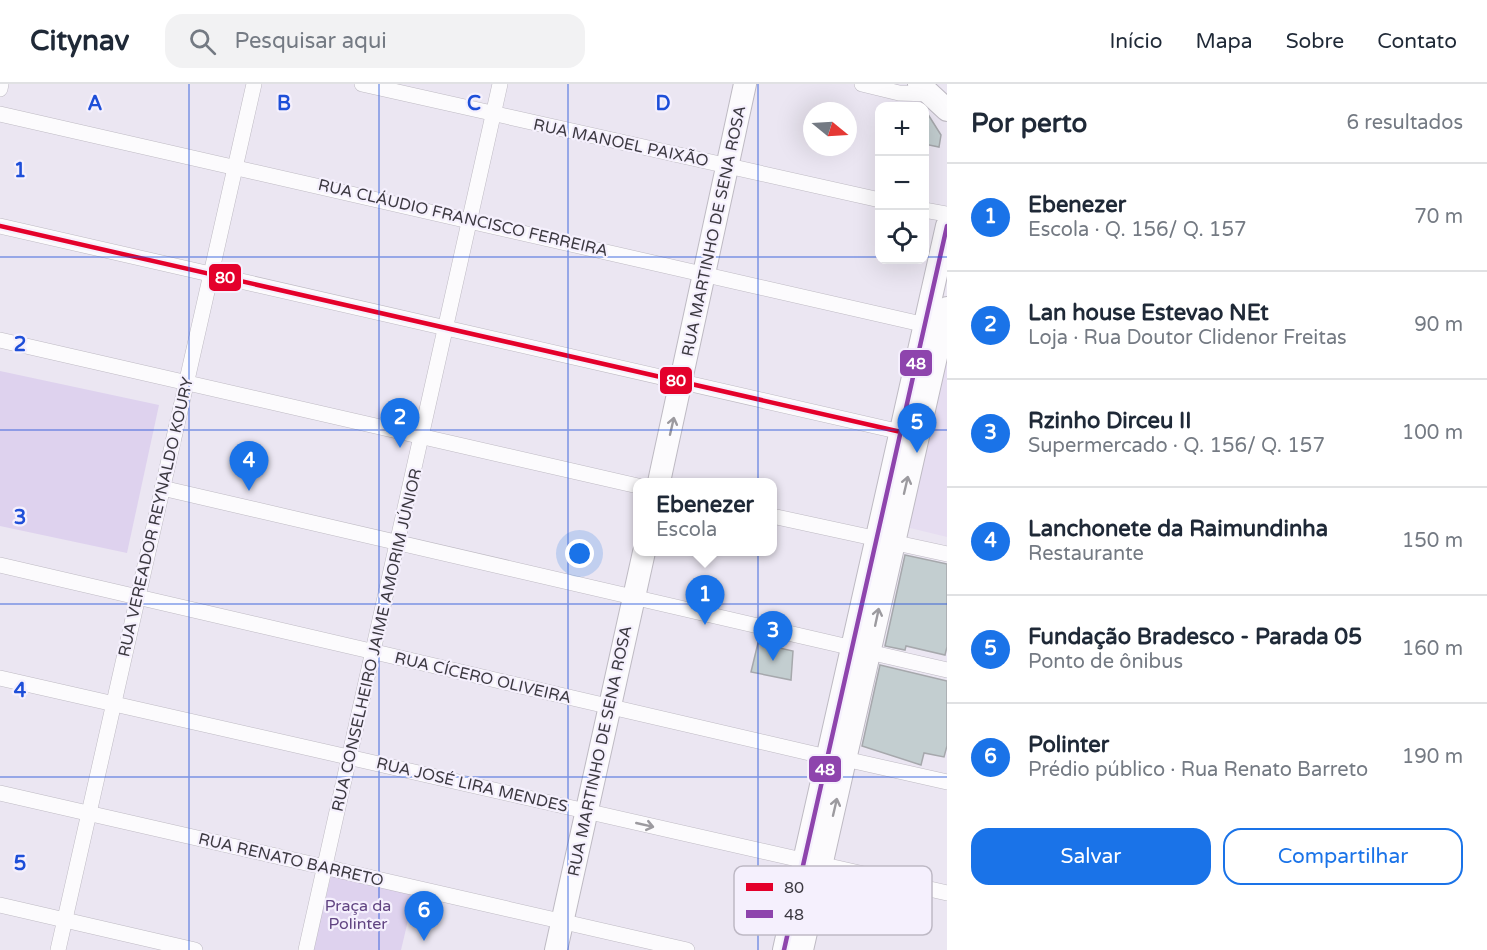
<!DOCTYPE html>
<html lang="pt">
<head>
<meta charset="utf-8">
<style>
	body { margin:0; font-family:"Varela Round",sans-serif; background:#f2f2f3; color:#1f2937 }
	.controls { position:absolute; right:18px; top:18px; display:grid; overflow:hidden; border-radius:12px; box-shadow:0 6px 24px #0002 }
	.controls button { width:54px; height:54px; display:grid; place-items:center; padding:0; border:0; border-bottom:2px solid #e0e1e3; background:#fff; color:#1f2937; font:30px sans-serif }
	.compass { position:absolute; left:803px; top:18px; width:54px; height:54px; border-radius:50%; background:#fff; box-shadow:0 6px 24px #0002; rotate:108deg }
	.you { position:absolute; left:580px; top:470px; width:21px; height:21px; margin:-15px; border:4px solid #fff; border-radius:50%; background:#1a73e8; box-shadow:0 0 0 9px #1a73e833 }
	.badge { display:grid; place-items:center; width:39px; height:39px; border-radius:50%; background:#1a73e8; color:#fff; font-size:20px; font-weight:700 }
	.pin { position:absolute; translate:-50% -50px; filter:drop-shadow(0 2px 3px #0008) }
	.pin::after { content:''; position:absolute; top:32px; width:21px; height:18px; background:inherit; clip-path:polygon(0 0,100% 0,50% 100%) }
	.popup { position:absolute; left:633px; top:394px; width:144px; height:78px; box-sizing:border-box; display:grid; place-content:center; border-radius:12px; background:#fff; filter:drop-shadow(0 2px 4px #0005); font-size:20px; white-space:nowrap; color:#747a83 }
	.popup b { font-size:22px; color:#1f2937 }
	.popup::after { content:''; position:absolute; left:50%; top:100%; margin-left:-12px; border:12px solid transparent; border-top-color:#fff }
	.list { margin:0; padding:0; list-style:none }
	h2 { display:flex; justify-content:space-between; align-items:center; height:78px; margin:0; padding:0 24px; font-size:26px }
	h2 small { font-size:20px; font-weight:400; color:#747a83 }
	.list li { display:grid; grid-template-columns:39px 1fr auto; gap:18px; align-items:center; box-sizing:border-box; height:108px; padding:0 24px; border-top:2px solid #e0e1e3 }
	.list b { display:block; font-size:22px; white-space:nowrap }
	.list p { margin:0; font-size:20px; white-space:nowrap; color:#747a83 }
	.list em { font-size:20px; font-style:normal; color:#747a83 }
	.actions { display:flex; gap:12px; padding:18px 24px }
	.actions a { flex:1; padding:14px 0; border:2px solid #1a73e8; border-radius:18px; text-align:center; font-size:21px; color:#1a73e8 }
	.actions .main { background:#1a73e8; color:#fff }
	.icon { flex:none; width:33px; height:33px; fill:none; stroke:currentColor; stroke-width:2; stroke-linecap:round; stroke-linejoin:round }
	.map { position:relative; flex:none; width:947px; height:866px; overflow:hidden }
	header { display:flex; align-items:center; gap:36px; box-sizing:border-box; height:84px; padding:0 30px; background:#fff; border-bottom:2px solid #e0e1e3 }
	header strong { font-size:28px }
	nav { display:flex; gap:33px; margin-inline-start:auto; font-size:21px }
	.search { width:420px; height:54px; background:#f2f2f3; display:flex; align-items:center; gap:15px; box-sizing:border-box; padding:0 21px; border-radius:18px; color:#747a83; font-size:22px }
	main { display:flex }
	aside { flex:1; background:#fff }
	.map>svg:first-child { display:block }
	.built { fill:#e6ddf1 }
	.green { fill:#ded2ee }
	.building { fill:#c3ced0; stroke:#a6a8ac; stroke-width:1.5 }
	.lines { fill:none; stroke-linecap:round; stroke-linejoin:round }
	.street-casing { stroke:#bebac3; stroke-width:16 }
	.secondary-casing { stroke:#bebac3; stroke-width:24 }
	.street { stroke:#fcfbfd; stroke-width:15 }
	.secondary { stroke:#fcfbfd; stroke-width:22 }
	.bus-1-casing { stroke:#f5f0fd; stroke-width:9 }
	.bus-2-casing { stroke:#f5f0fd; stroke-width:9 }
	.bus-1 { stroke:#e4002b; stroke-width:4.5 }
	.bus-2 { stroke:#8e44ad; stroke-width:4.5 }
	.oneway { stroke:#9c9a9f }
	.grid { fill:none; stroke:#1d4ed8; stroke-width:1.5; stroke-opacity:0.55 }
	.labels { text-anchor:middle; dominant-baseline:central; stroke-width:4.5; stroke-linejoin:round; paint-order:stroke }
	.street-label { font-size:16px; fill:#3c3941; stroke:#f5f0fd }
	.park-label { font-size:16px; fill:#614482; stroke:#f5f0fd }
	.key { fill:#f5f0fd; stroke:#beb9c5; stroke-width:1.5 }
	.key-label { font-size:16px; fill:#3c3941 }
	.grid-label { font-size:20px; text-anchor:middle; font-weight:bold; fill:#1d4ed8; stroke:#f5f0fd; stroke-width:4.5; stroke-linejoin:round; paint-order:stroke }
	.line-badge { stroke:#f5f0fd; stroke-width:2 }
	.badge-label { font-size:16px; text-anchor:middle; font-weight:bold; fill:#fff }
</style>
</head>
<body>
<header>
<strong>Citynav</strong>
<div class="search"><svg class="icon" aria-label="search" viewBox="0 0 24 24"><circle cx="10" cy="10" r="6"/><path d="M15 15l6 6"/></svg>Pesquisar aqui</div>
<nav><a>Início</a><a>Mapa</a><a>Sobre</a><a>Contato</a></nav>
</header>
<main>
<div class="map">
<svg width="947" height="866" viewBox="0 0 947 866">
	<rect width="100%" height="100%" fill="#ebe6f2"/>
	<path class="built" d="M947 266V453L906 443Z"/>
	<g class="green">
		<path d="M0 287 159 321 127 469 0 442Z"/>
		<path d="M332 788 415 807 401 866H313Z"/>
	</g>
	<g class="building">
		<path d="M924 24 941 51 939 63 924 60Z"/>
		<path d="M905 471 947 480V563L945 571 906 562 905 566 885 562Z"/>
		<path d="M758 559 793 567 791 596 751 588Z"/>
		<path d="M880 581 947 597V662L944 673 924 669 921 681 862 662Z"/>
	</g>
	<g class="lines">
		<defs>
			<g id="street">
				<path d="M362 0 880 116"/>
				<path d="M862 0 899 9 930 10"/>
				<path d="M0 5 1 0"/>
				<path d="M0 30 926 241"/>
				<path d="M924 126 947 130"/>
				<path d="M0 142 901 348"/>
				<path d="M0 256 638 402"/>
				<path d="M162 404 853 564"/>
				<path d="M772 432 947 470"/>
				<path d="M0 481 827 673"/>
				<path d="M869 568 947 586"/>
				<path d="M0 594 947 809"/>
				<path d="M845 675 947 698"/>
				<path d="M0 709 687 866"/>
				<path d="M0 821 195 866"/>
				<path d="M58 866 254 0"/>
				<path d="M306 866 500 0"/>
			</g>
			<g id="secondary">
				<path d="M919 0 947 26"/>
				<path d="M659 398 745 0"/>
				<path d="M556 866 644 468"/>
				<path d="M784 866 947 142"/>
				<path d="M802 866 947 224"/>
			</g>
		</defs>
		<use href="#street" class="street-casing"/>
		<use href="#secondary" class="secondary-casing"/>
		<use href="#street" class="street"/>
		<use href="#secondary" class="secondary"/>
		<defs>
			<path id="bus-1" d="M0 142 901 348"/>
			<path id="bus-2" d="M784 866 947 142"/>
		</defs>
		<use href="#bus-1" class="bus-1-casing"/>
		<use href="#bus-2" class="bus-2-casing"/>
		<use href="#bus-1" class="bus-1"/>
		<use href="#bus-2" class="bus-2"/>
	</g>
	<defs><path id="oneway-shaft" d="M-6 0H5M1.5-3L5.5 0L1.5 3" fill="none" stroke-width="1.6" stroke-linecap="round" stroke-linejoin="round" transform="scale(1.5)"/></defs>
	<g class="oneway">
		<use href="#oneway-shaft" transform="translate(672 342) rotate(-77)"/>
		<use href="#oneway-shaft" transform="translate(906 401) rotate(-77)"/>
		<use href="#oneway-shaft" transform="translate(877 533) rotate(-78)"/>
		<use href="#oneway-shaft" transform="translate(835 723) rotate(-77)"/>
		<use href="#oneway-shaft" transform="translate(645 741) rotate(13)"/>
	</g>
	<path class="grid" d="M189 0V866M379 0V866M568 0V866M758 0V866M0 173H880M924 173H947M0 346H947M0 520H947M0 693H947"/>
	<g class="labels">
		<g class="street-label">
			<text transform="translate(621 59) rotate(12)">RUA MANOEL PAIXÃO</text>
			<text transform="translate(463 134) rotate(13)">RUA CLÁUDIO FRANCISCO FERREIRA</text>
			<text transform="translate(714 147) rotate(-78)">RUA MARTINHO DE SENA ROSA</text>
			<text transform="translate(156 433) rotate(-77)">RUA VEREADOR REYNALDO KOURY</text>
			<text transform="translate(377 556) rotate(-77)">RUA CONSELHEIRO JAIME AMORIM JÚNIOR</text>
			<text transform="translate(483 594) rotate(13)">RUA CÍCERO OLIVEIRA</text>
			<text transform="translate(600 667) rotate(-78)">RUA MARTINHO DE SENA ROSA</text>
			<text transform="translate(472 701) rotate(13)">RUA JOSÉ LIRA MENDES</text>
			<text transform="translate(291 776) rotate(13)">RUA RENATO BARRETO</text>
		</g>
		<g class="park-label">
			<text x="358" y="822">Praça da<tspan x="358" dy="18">Polinter</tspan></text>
		</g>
	</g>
	<rect x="734" y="782" width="198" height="69" rx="9" class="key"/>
	<rect x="746" y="799" width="27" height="8" fill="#e4002b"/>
	<rect x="746" y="826" width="27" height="8" fill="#8e44ad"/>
	<g class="key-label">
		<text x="784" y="809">80</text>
		<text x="784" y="836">48</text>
	</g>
	<g class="grid-label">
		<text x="95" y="26">A</text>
		<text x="284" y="26">B</text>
		<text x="474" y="26">C</text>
		<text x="663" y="26">D</text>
		<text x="20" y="93">1</text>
		<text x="20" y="267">2</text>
		<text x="20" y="440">3</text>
		<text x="20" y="613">4</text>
		<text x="20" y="786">5</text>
	</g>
	<g class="line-badge">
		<rect x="208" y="179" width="34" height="29" rx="6" fill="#e4002b"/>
		<rect x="899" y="265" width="34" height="28" rx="6" fill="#8e44ad"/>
		<rect x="659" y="282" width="34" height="29" rx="6" fill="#e4002b"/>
		<rect x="808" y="671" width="34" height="28" rx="6" fill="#8e44ad"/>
	</g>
	<g class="badge-label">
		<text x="225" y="199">80</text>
		<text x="916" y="285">48</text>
		<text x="676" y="302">80</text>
		<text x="825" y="691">48</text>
	</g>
</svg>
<div class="controls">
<button>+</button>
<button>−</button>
<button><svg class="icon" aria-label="locate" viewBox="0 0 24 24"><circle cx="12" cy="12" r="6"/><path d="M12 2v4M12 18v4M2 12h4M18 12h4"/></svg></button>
</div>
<svg class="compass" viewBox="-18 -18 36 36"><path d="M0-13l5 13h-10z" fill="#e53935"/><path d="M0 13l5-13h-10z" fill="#747a83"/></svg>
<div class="you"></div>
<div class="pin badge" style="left:705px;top:541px">1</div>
<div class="popup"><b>Ebenezer</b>Escola</div>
<div class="pin badge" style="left:400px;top:364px">2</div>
<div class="pin badge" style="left:773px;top:577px">3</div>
<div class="pin badge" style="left:249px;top:407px">4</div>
<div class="pin badge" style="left:917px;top:369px">5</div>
<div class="pin badge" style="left:424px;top:857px">6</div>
</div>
<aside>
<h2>Por perto<small>6 resultados</small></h2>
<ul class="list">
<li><span class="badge">1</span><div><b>Ebenezer</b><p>Escola · Q. 156/ Q. 157</p></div><em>70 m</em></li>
<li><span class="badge">2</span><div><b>Lan house Estevao NEt</b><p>Loja · Rua Doutor Clidenor Freitas</p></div><em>90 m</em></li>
<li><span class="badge">3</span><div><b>Rzinho Dirceu II</b><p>Supermercado · Q. 156/ Q. 157</p></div><em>100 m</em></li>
<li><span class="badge">4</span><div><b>Lanchonete da Raimundinha</b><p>Restaurante</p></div><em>150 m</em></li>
<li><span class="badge">5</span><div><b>Fundação Bradesco - Parada 05</b><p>Ponto de ônibus</p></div><em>160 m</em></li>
<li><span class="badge">6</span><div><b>Polinter</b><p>Prédio público · Rua Renato Barreto</p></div><em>190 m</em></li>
</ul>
<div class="actions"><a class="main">Salvar</a><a>Compartilhar</a></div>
</aside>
</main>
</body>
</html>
